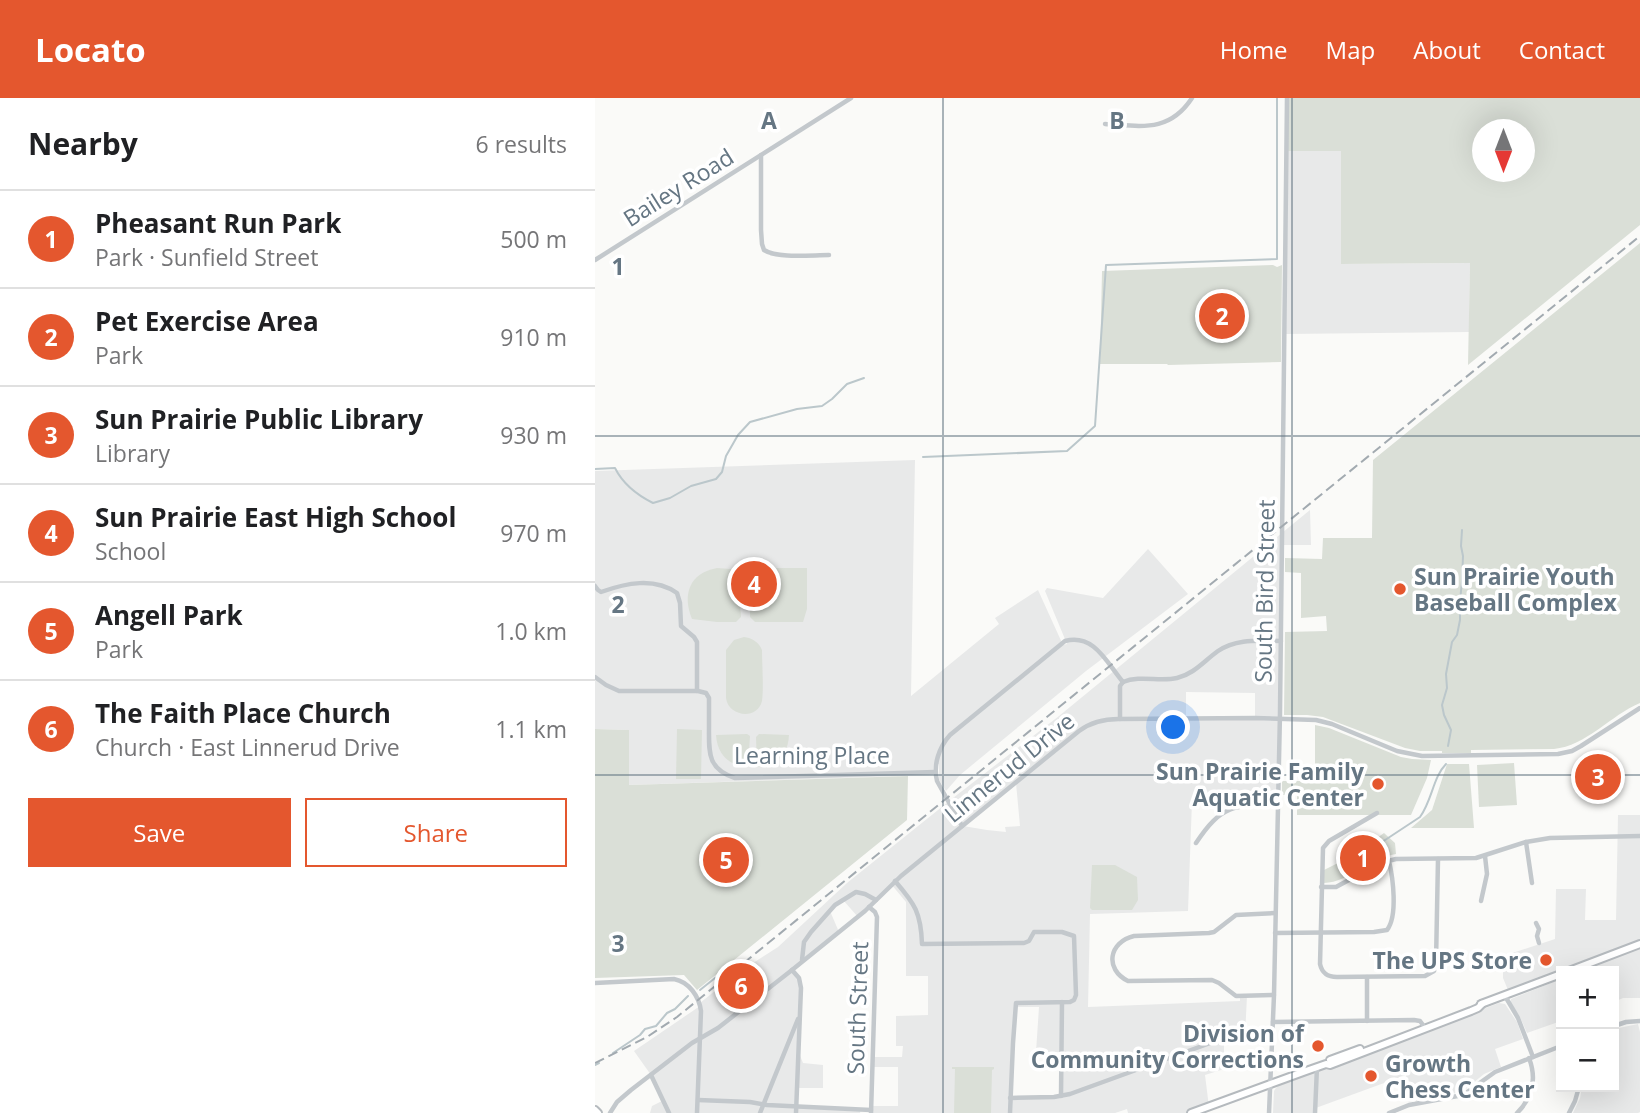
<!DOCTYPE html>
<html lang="en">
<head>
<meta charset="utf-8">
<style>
	body { margin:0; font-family:"Open Sans",sans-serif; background:#f6f6f6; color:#202124 }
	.controls { position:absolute; right:21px; bottom:21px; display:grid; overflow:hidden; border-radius:0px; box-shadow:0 7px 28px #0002 }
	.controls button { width:63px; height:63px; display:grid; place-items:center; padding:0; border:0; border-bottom:2px solid #e0e0e0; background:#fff; color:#202124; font:35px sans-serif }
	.compass { position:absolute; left:877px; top:21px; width:63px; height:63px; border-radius:50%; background:#fff; box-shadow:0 7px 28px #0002; rotate:180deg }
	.you { position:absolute; left:579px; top:630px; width:24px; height:24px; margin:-18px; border:5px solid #fff; border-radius:50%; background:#1a73e8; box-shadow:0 0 0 10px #1a73e833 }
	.badge { display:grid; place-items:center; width:46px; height:46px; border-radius:50%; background:#e4572e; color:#fff; font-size:23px; font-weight:700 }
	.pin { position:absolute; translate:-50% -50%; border:4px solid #fff; box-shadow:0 2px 7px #0006 }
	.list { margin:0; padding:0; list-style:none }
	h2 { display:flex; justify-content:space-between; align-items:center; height:91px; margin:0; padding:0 28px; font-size:30px }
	h2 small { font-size:23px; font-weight:400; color:#757577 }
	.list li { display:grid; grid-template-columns:46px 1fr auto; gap:21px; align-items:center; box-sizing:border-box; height:98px; padding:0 28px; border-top:2px solid #e0e0e0 }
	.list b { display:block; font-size:26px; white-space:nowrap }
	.list p { margin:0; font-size:23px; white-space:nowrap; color:#757577 }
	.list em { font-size:23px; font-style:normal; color:#757577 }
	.actions { display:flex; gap:14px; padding:21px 28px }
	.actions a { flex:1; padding:16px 0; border:2px solid #e4572e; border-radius:0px; text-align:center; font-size:24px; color:#e4572e }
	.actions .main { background:#e4572e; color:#fff }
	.map { position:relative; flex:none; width:1045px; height:1015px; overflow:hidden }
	header { display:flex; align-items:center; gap:42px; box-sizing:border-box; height:98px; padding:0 35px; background:#e4572e; color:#fff }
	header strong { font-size:33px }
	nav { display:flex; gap:38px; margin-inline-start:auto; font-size:24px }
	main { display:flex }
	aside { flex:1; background:#fff }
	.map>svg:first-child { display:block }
	.built { fill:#e8e9e9; fill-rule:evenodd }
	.green { fill:#dadfd7; fill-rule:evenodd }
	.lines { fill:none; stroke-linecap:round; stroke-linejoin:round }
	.stream { stroke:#bbc7cb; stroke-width:2 }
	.major-casing { stroke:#b5babe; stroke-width:10 }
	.minor { stroke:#c3c8cc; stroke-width:4.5 }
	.major { stroke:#fff; stroke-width:6 }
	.rail { stroke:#a2aab0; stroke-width:2; stroke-dasharray:10 5; stroke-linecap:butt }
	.grid { fill:none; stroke:#657683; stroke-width:2; stroke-opacity:0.55 }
	.poi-dot { fill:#e4572e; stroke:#fff; stroke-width:2.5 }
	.labels { text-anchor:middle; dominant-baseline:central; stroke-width:7; stroke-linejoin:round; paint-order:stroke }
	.street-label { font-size:23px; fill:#657683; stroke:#fff }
	.poi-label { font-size:23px; font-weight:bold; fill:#657683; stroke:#fff; text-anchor:end }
	.grid-label { font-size:23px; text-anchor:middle; font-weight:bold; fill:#657683; stroke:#fff; stroke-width:7; stroke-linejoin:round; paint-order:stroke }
</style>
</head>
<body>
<header>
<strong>Locato</strong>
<nav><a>Home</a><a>Map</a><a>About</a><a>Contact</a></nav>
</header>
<main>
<aside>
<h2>Nearby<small>6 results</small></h2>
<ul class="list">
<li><span class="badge">1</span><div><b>Pheasant Run Park</b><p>Park · Sunfield Street</p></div><em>500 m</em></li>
<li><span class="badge">2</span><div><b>Pet Exercise Area</b><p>Park</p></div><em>910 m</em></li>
<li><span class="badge">3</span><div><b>Sun Prairie Public Library</b><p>Library</p></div><em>930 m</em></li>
<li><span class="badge">4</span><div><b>Sun Prairie East High School</b><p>School</p></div><em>970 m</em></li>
<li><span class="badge">5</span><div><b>Angell Park</b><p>Park</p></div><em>1.0 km</em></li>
<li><span class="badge">6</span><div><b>The Faith Place Church</b><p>Church · East Linnerud Drive</p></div><em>1.1 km</em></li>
</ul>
<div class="actions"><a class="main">Save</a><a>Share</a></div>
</aside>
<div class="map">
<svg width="1045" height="1015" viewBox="0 0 1045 1015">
	<rect width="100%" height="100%" fill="#fafaf8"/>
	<g class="built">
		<path d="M693 53H746V166L875 165 874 234 691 236Z"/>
		<path d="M320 362 316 598 404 526 400 520 443 492 468 547 472 546 450 493 452 490 508 500 553 451 593 496 491 573 365 677 351 693 344 682V666H339L338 677 33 687 34 632 0 631V373Z"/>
		<path d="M715 412 716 447H688L682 699 597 703 593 813 495 816 493 909 645 903V899L652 898 650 938 629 940V971L610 977 614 1009 596 1015H533L532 1011 520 1015H276L277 1008H303V969H278V959H307L308 948H301V918L333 917V878H311V804L296 786 263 819 248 802 235 813 244 834 197 872 204 880V955L208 965 228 967V990H203L202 1008 266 1011 265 1015H55L57 1008 67 1003 56 977 39 953 105 908V905L141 876 183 849 252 785 358 700 464 618ZM591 594 660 595V620L591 621ZM421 685 425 728 410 729 411 734 392 732 368 728ZM420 909H444L441 954H466V998L415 1000Z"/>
		<path d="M1023 717H1045V842L913 892 908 880V858L960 841 961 791H991L990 822H1021Z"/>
		<path d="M1045 850V900H1028L1019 904V873H986Z"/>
		<path d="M966 881V923L932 935 925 919 916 905V901Z"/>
		<path d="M904 905 910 906 922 924 928 941 900 951 906 969 889 976 867 994 814 1004 812 1001 811 977 718 1011V1015H678L679 993 681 990 685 987Z"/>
		<path d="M1043 926 1045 934V1014L1043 1015H978L985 1000 987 989H1019V931Z"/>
	</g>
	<g class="green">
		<path d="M693 0H1045V127L873 267 875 165 746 166V53H693ZM888 32H930V74H888Z"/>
		<path d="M1045 145V605C1016 617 991 648 959 651L876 652V655H847V653H825L810 650 728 619 712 617H689L690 534 732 533 731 518 706 520V475L690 474V460L727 461 728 440H777L778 362Z"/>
		<path d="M678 167 682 169 687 167 686 264 573 267 572 266H505L507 173Z"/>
		<path d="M122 470 136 471 143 475 146 519 141 524H122L97 521C87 497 94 475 122 470Z"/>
		<path d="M159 470H212V511L208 524H160L155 519V498Z"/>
		<path d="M149 539C157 540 164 544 167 552 167 565 169 592 167 603 162 623 133 618 131 600V552L139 542Z"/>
		<path d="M720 627 734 630 806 659 817 661 836 662 832 680 816 717H702V697H687V683H720Z"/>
		<path d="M0 631 34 632V687L313 678 312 722 102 892 89 877 0 880Z"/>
		<path d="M82 631 107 632 106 681H81Z"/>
		<path d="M152 636 155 638 153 669C134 668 122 656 121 637Z"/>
		<path d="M164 636 194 637C193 657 182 668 162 669L161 639Z"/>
		<path d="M919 665 922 707 884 709 882 667Z"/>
		<path d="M852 666H874L879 730H816L837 712Z"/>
		<path d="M789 735 800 745 801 756C775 760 755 784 729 785V772L757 758Z"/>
		<path d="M497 767H520L542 779 543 802 537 812H497L495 810Z"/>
		<path d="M357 969H399V971L397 972 396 1015H359L360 971H357Z"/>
	</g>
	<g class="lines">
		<g class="stream">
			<path d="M328 359 472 353 500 328 511 167 682 161V0"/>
			<path d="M0 371 20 370C28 386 42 397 58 405L75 400 96 388 121 381 127 374 131 358 143 337 155 324 202 311 227 308 237 301 252 286 269 280"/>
			<path d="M853 648 856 632 849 617 847 607 852 590 851 576 857 544 862 537 865 522V503L867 483 868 458 866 448 867 432"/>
			<path d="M746 767 781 748 825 719C837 703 838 679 851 666"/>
			<path d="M105 892 120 880"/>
			<path d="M18 955 45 937 50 931 61 928 72 915 80 911 93 898"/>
			<path d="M0 967 4 965"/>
		</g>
		<defs>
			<g id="major">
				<path d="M974 873 1045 846"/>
				<path d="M886 906 966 876"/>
				<path d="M735 962 765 951"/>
				<path d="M0 1012 3 1015"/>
				<path d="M596 1015 711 973 731 966 735 967 876 913 883 910 887 906"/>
			</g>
		</defs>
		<use href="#major" class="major-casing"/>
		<g class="minor">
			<path d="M510 26C546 28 574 35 597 0"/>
			<path d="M166 57V132L167 146 169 152C183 161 216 157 234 157"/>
			<path d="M0 162 256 0"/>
			<path d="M0 488 3 492 6 494C31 485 59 479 82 495L85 505 86 528 99 539 102 544V593"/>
			<path d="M0 579 11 587 24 593H103L111 595 114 600C114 610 114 619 114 629 114 654 112 671 140 680L340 674"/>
			<path d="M528 584C545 577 565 584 582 580 599 576 609 563 623 553 642 540 664 543 686 543"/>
			<path d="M525 621V588L528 584"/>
			<path d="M782 715 734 743 728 750 725 866C727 875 732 879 742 879L830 878 839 873 841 864 843 761"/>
			<path d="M367 728 342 683C338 667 344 649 355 637L470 543C499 535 512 565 528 584"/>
			<path d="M931 744 937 785"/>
			<path d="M601 745C626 707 639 707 682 707"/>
			<path d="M300 783C320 806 326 815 327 846L429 845 434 843 439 834H467L479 838 481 897 479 902 475 904 421 905 418 945 415 1015"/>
			<path d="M726 789H741L785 765 801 761 881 760 931 744 955 740 1045 738"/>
			<path d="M886 803 892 776 890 758"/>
			<path d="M274 809 280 814 282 819 276 1015"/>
			<path d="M941 825 944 831 942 838 944 845"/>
			<path d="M680 835 779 834 792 832C803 818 798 780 794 763"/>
			<path d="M207 862 209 844 216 834 240 807 261 794 270 796 281 802"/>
			<path d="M197 872 204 880 206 890 201 1015"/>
			<path d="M0 885 79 881C94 884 104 898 106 913L102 1015"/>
			<path d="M679 897 641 898 624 885 617 882 533 883C509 871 514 844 539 838L614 835 619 834 641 817 680 815"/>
			<path d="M910 898 923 920 938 959"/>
			<path d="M772 923V879"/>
			<path d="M678 924 819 922 825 923 828 927"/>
			<path d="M1019 928 1031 924 1045 923"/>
			<path d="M56 977 74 1015"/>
			<path d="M466 998 467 904"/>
			<path d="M415 1000 459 999 475 996 629 940 640 938 678 939"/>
			<path d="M103 1002 155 1004 172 1007 276 1012"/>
			<path d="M15 1015 22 1004 36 992 97 945 123 930 197 872 270 813 306 778 484 633C496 624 508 621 524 621L660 620 721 622 737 626 802 653 827 658 963 656 977 653 986 648 1045 610"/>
			<path d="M165 1015 203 921"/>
			<path d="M674 1015 679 897 685 615 692 0"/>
			<path d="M720 1015 722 969"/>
			<path d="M794 1015 814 1007 868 997 900 974 966 948"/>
			<path d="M922 1015C938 999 942 981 934 960"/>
			<path d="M974 1015 980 1003 984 989"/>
		</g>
		<use href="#major" class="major"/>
		<path class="rail" d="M0 965 52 939 82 919 1045 138"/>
	</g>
	<path class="grid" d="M348 0V1015M697 0V1015M0 338H1045M0 677H1045"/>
	<g class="poi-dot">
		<circle cx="805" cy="491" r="7"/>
		<circle cx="783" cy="686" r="7"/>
		<circle cx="951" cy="862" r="7"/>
		<circle cx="723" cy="948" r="7"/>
		<circle cx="776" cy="978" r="7"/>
	</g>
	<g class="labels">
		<g class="street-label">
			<text transform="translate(83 89) rotate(-32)">Bailey Road</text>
			<text transform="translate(669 493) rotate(-89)">South Bird Street</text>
			<text x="217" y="657">Learning Place</text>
			<text transform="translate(414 669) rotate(-39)">Linnerud Drive</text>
			<text transform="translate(262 910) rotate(-88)">South Street</text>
		</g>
		<g class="poi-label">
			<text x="819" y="478" text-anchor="start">Sun Prairie Youth<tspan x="819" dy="26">Baseball Complex</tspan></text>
			<text x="769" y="673">Sun Prairie Family<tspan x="769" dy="26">Aquatic Center</tspan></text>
			<text x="937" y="862">The UPS Store</text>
			<text x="709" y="935">Division of<tspan x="709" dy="26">Community Corrections</tspan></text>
			<text x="790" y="965" text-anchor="start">Growth<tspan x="790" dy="26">Chess Center</tspan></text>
		</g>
	</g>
	<g class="grid-label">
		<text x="174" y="31">A</text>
		<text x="522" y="31">B</text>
		<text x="23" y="177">1</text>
		<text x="23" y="515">2</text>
		<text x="23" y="854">3</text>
	</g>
</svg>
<div class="controls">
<button>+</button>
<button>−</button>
</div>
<svg class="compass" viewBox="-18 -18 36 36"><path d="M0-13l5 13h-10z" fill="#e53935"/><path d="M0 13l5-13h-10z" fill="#757577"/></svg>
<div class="you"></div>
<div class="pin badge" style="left:768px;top:760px">1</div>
<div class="pin badge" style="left:627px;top:218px">2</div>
<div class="pin badge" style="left:1003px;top:679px">3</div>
<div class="pin badge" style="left:159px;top:486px">4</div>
<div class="pin badge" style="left:131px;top:762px">5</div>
<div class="pin badge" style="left:146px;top:888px">6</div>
</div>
</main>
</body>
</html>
